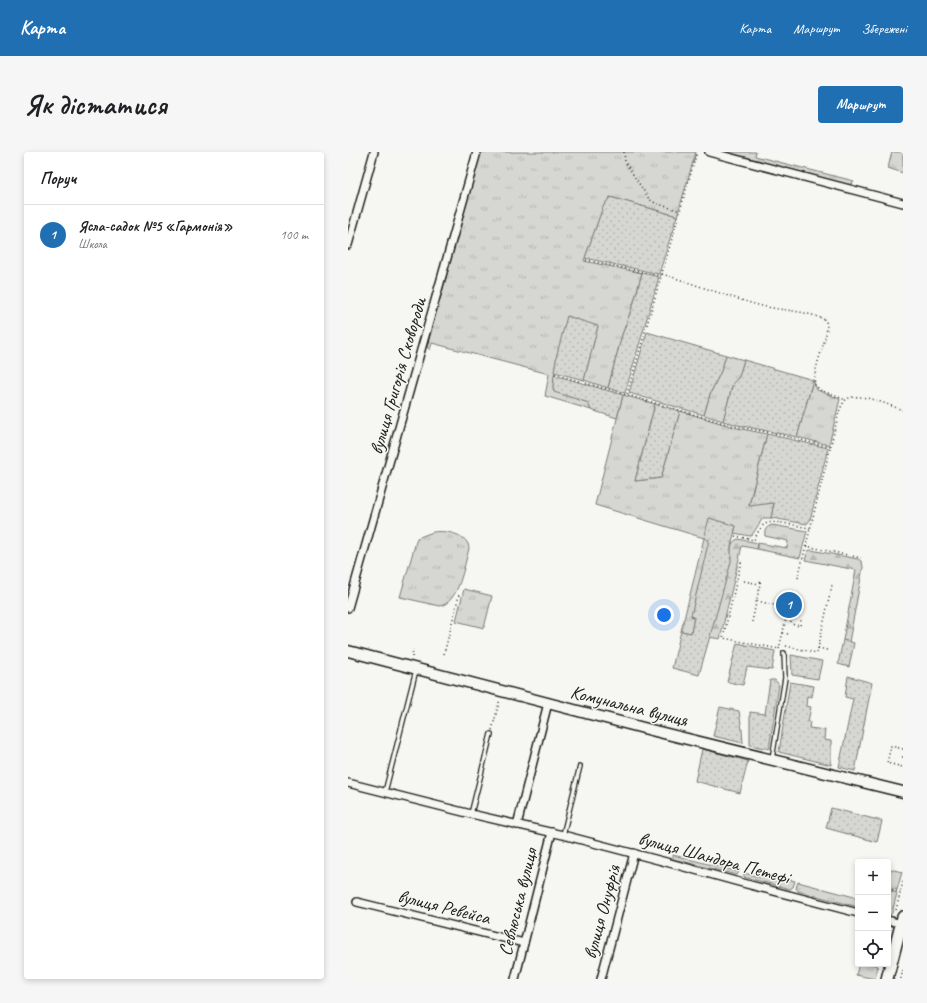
<!DOCTYPE html>
<html lang="uk">
<head>
<meta charset="utf-8">
<style>
	body { margin:0; font-family:Caveat,sans-serif; background:#f6f6f6; color:#202124 }
	.controls { position:absolute; right:12px; bottom:12px; display:grid; overflow:hidden; border-radius:4px; box-shadow:0 2px 6px #0003 }
	.controls button { width:36px; height:36px; display:grid; place-items:center; padding:0; border:0; border-bottom:1px solid #e0e0e0; background:#fff; color:#202124; font:20px sans-serif }
	.you { position:absolute; left:316px; top:463px; width:14px; height:14px; margin:-10px; border:3px solid #fff; border-radius:50%; background:#1a73e8; box-shadow:0 0 0 6px #1a73e833 }
	.badge { display:grid; place-items:center; width:26px; height:26px; border-radius:50%; background:#1f6fb2; color:#fff; font-size:13px; font-weight:700 }
	.pin { position:absolute; translate:-50% -50%; border:2px solid #fff; box-shadow:0 1px 4px #0006 }
	.list { margin:0; padding:0; list-style:none }
	h2 { display:flex; justify-content:space-between; align-items:center; height:52px; margin:0; padding:0 16px; font-size:17px }
	h2 small { font-size:13px; font-weight:400; color:#757577 }
	.list li { display:grid; grid-template-columns:26px 1fr auto; gap:12px; align-items:center; box-sizing:border-box; height:60px; padding:0 16px; border-top:1px solid #e0e0e0 }
	.list b { display:block; font-size:15px; white-space:nowrap }
	.list p { margin:0; font-size:13px; white-space:nowrap; color:#757577 }
	.list em { font-size:13px; font-style:normal; color:#757577 }
	.icon { flex:none; width:22px; height:22px; fill:none; stroke:currentColor; stroke-width:2; stroke-linecap:round; stroke-linejoin:round }
	.map { position:relative; flex:none; width:555px; height:827px; overflow:hidden; border-radius:4px }
	header { display:flex; align-items:center; gap:24px; box-sizing:border-box; height:56px; padding:0 20px; background:#1f6fb2; color:#fff }
	header strong { font-size:19px }
	nav { display:flex; gap:22px; margin-inline-start:auto; font-size:14px }
	.intro { display:flex; align-items:center; justify-content:space-between; box-sizing:border-box; height:96px; padding:0 24px }
	h1 { margin:0; font-size:28px }
	.button { padding:10px 18px; border-radius:4px; background:#1f6fb2; color:#fff; font-size:14px; font-weight:700 }
	main { display:flex; gap:24px; padding:0 24px }
	aside { flex:1; background:#fff; border-radius:4px; box-shadow:0 2px 6px #0003 }
	.map>svg:first-child { display:block }
	.grass { fill:url(#grass-tufts); stroke:#797977 }
	.forest { fill:url(#forest-firs); stroke:#797977 }
	.garden { fill:url(#garden-dots); stroke:#797977 }
	.lines { fill:none; stroke-linecap:round; stroke-linejoin:round }
	.service-casing { stroke:#1c1c1c; stroke-width:6 }
	.minor-casing { stroke:#1c1c1c; stroke-width:10 }
	.secondary-casing { stroke:#1c1c1c; stroke-width:13 }
	.primary-casing { stroke:#1c1c1c; stroke-width:14 }
	.path { stroke:#1c1c1c; stroke-width:1.5; stroke-dasharray:1 3; stroke-linecap:butt }
	.service { stroke:#f6f6f2; stroke-width:3.5 }
	.minor { stroke:#f6f6f2; stroke-width:7 }
	.secondary { stroke:#f6f6f2; stroke-width:10 }
	.primary { stroke:#f6f6f2; stroke-width:11 }
	.labels { text-anchor:middle; dominant-baseline:central; stroke-width:3; stroke-linejoin:round; paint-order:stroke }
	.street-label { font-size:19px; fill:#1c1c1c; stroke:#f6f6f2 }
</style>
</head>
<body>
<header>
<strong>Карта</strong>
<nav><a>Карта</a><a>Маршрут</a><a>Збережені</a></nav>
</header>
<div class="intro"><h1>Як дістатися</h1><a class="button">Маршрут</a></div>
<main>
<aside>
<h2>Поруч<small></small></h2>
<ul class="list">
<li><span class="badge">1</span><div><b>Ясла-садок №5 «Гармонія»</b><p>Школа</p></div><em>100 m</em></li>
</ul>
</aside>
<div class="map">
<svg width="555" height="827" viewBox="0 0 555 827">
	<defs>
		<pattern id="grass-tufts" width="24" height="20" patternUnits="userSpaceOnUse"><rect width="24" height="20" fill="#d6d6d2"/><path d="M3 7l-1-3M5 7V3M7 7l1-3M15 17l-1-3M17 17v-4M19 17l1-3" fill="none" stroke="#b7b7b4"/></pattern>
		<pattern id="forest-firs" width="22" height="20" patternUnits="userSpaceOnUse"><rect width="22" height="20" fill="#d6d6d2"/><path d="M5 1l3.5 6h-7zM16 11l3.5 6h-7z" fill="#b7b7b4"/></pattern>
		<pattern id="garden-dots" width="8" height="8" patternUnits="userSpaceOnUse"><rect width="8" height="8" fill="#d6d6d2"/><path d="M2 2h.1M6 6h.1" fill="none" stroke="#b7b7b4" stroke-width="1.8" stroke-linecap="round"/></pattern>
	</defs>
	<rect width="100%" height="100%" fill="#f6f6f2"/>
	<filter id="ink" filterUnits="userSpaceOnUse"><feTurbulence type="fractalNoise" baseFrequency=".025" numOctaves="2"/><feDisplacementMap in="SourceGraphic" scale="8" xChannelSelector="R" yChannelSelector="G"/><feConvolveMatrix kernelMatrix="1 2 1 2 8 2 1 2 1" color-interpolation-filters="sRGB"/></filter>
	<g filter="url(#ink)">
		<g class="grass">
			<path d="M132 0H348L329 64 262 45 255 55 236 109 294 121 286 150 274 183 260 236 236 228 250 174 209 202 205 236 240 251 243 258 197 244 201 222 84 191 82 198 79 195Z"/>
			<path d="M375 0H408L407 4 506 29 503 32 498 33Z"/>
			<path d="M544 0H555V21L540 16Z"/>
			<path d="M378 203 396 208 391 225 385 231 375 269 356 263 362 242 373 219Z"/>
			<path d="M465 228 469 238 492 247 481 293 449 285Z"/>
			<path d="M275 243 307 252 287 329 313 326 332 259 389 276 419 282 401 353 426 351 423 366H415L404 383 402 384 386 381 388 374 362 388 343 464 346 465 343 481 333 479 356 386 247 353Z"/>
			<path d="M424 373 459 379 452 406 409 397 410 391 439 396 440 389 417 384C416 378 418 375 424 373Z"/>
			<path d="M85 380C97 378 121 382 121 397 116 413 111 452 91 454L52 445 69 386Z"/>
			<path d="M116 437 144 444 136 476 108 469Z"/>
			<path d="M325 703 391 720 389 723 325 707Z"/>
			<path d="M542 717 554 720 549 738 540 736V724Z"/>
			<path d="M396 721 411 725 412 721 447 729 445 735 442 737 396 725Z"/>
			<path d="M450 730 510 746V755L450 739 448 736Z"/>
			<path d="M540 738 549 741 544 761 542 763H540Z"/>
			<path d="M511 812H523L530 814 527 827 508 823Z"/>
		</g>
		<g class="forest">
			<path d="M390 387 410 391 409 397 394 394 372 487 361 485C368 459 376 434 382 409 384 400 380 391 390 387Z"/>
			<path d="M463 398 510 407 514 410 515 415 501 490 495 488 508 418 457 408 460 399Z"/>
		</g>
		<g class="garden">
			<path d="M262 45 329 64 311 122 237 106 255 55Z"/>
			<path d="M294 121 311 125 277 241 260 236 274 183 286 150Z"/>
			<path d="M219 164 250 174 236 228 206 220 209 202Z"/>
			<path d="M299 180 378 203 373 219 362 242 356 263 281 241Z"/>
			<path d="M396 208 465 228 449 285 390 273 375 269 385 231 391 225Z"/>
			<path d="M206 223 275 243 269 266 243 258 240 251 238 250 206 240 205 236Z"/>
			<path d="M307 252 332 259 313 326 287 329Z"/>
			<path d="M419 282 480 296 462 368 459 372 423 366 426 351 401 354Z"/>
			<path d="M361 366 388 374 383 394V410L351 523 324 516 333 479 343 481 346 465 343 464 361 388 356 386Z"/>
			<path d="M495 488 506 491 501 515 490 512Z"/>
			<path d="M389 491 427 499 424 518 399 515 395 533 379 530Z"/>
			<path d="M443 503 474 509 470 527 444 523Z"/>
			<path d="M500 524 524 531 507 619 491 615 505 547 497 545Z"/>
			<path d="M422 528H427L431 533 421 597 402 593V560L417 562Z"/>
			<path d="M442 530 466 534 464 545 459 544 458 554 463 555 460 570H462L461 576 477 578 476 588 483 589V613L431 600Z"/>
			<path d="M372 555 391 559 394 578 395 591 365 584Z"/>
			<path d="M354 597 400 609 392 641 347 629Z"/>
			<path d="M483 656 534 669 529 690 478 676Z"/>
		</g>
		<g class="lines">
			<defs>
				<g id="service">
					<path d="M424 607 437 526 436 501"/>
					<path d="M37 640 68 518"/>
					<path d="M123 662 143 582"/>
					<path d="M215 683 232 614"/>
				</g>
				<g id="minor">
					<path d="M361 0 555 51"/>
					<path d="M0 93 26 0"/>
					<path d="M0 456 129 0"/>
					<path d="M0 631 123 662 215 683 318 710 391 730 510 761"/>
					<path d="M169 673 200 551"/>
					<path d="M9 750 176 791"/>
					<path d="M540 768 553 772"/>
					<path d="M167 827 204 680"/>
					<path d="M253 827 286 701"/>
				</g>
				<path id="secondary" d="M0 499 307 579 555 640"/>
				<path id="primary" d="M539 827 555 765"/>
			</defs>
			<use href="#service" class="service-casing"/>
			<use href="#minor" class="minor-casing"/>
			<use href="#secondary" class="secondary-casing"/>
			<use href="#primary" class="primary-casing"/>
			<g class="path">
				<path d="M276 0 277 10 301 47 307 51 332 59"/>
				<path d="M238 108 313 124"/>
				<path d="M314 122C347 132 380 145 414 154 435 159 457 158 477 168 485 179 463 216 467 233L472 238 498 248"/>
				<path d="M207 222 386 274 424 281 482 295"/>
				<path d="M279 242 349 0"/>
				<path d="M387 384 406 388C409 382 412 375 417 372 425 367 453 375 462 376"/>
				<path d="M458 394 513 406"/>
				<path d="M393 410 375 486 431 497"/>
				<path d="M450 426 491 260C493 255 495 250 499 247 511 239 542 254 555 258"/>
				<path d="M396 429 411 432"/>
				<path d="M409 449 440 456"/>
				<path d="M404 470 413 427"/>
				<path d="M443 470V472L452 474 453 468"/>
				<path d="M435 481 440 482"/>
				<path d="M438 494 469 501 484 433"/>
				<path d="M470 496 479 498"/>
				<path d="M431 497 442 449"/>
				<path d="M96 502 111 443"/>
				<path d="M64 505 65 497"/>
				<path d="M144 578 152 547"/>
				<path d="M555 597 543 594 539 611 555 615"/>
				<path d="M554 605H555"/>
				<path d="M540 737 552 740"/>
				<path d="M548 758 555 730"/>
				<path d="M553 827 555 818"/>
			</g>
			<use href="#service" class="service"/>
			<use href="#minor" class="minor"/>
			<use href="#secondary" class="secondary"/>
			<use href="#primary" class="primary"/>
		</g>
	</g>
	<g class="labels">
		<g class="street-label">
			<text transform="translate(50 224) rotate(-74)">вулиця Григорія Сковороди</text>
			<text transform="translate(281 554) rotate(14)">Комунальна вулиця</text>
			<text transform="translate(366 706) rotate(15)">вулиця Шандора Петефі</text>
			<text transform="translate(170 750) rotate(-76)">Севлюська вулиця</text>
			<text transform="translate(96 755) rotate(14)">вулиця Ревейса</text>
			<text transform="translate(254 760) rotate(-75)">вулиця Онуфрія</text>
		</g>
	</g>
</svg>
<div class="controls">
<button>+</button>
<button>−</button>
<button><svg class="icon" aria-label="locate" viewBox="0 0 24 24"><circle cx="12" cy="12" r="6"/><path d="M12 2v4M12 18v4M2 12h4M18 12h4"/></svg></button>
</div>
<div class="you"></div>
<div class="pin badge" style="left:441px;top:453px">1</div>
</div>
</main>
</body>
</html>
